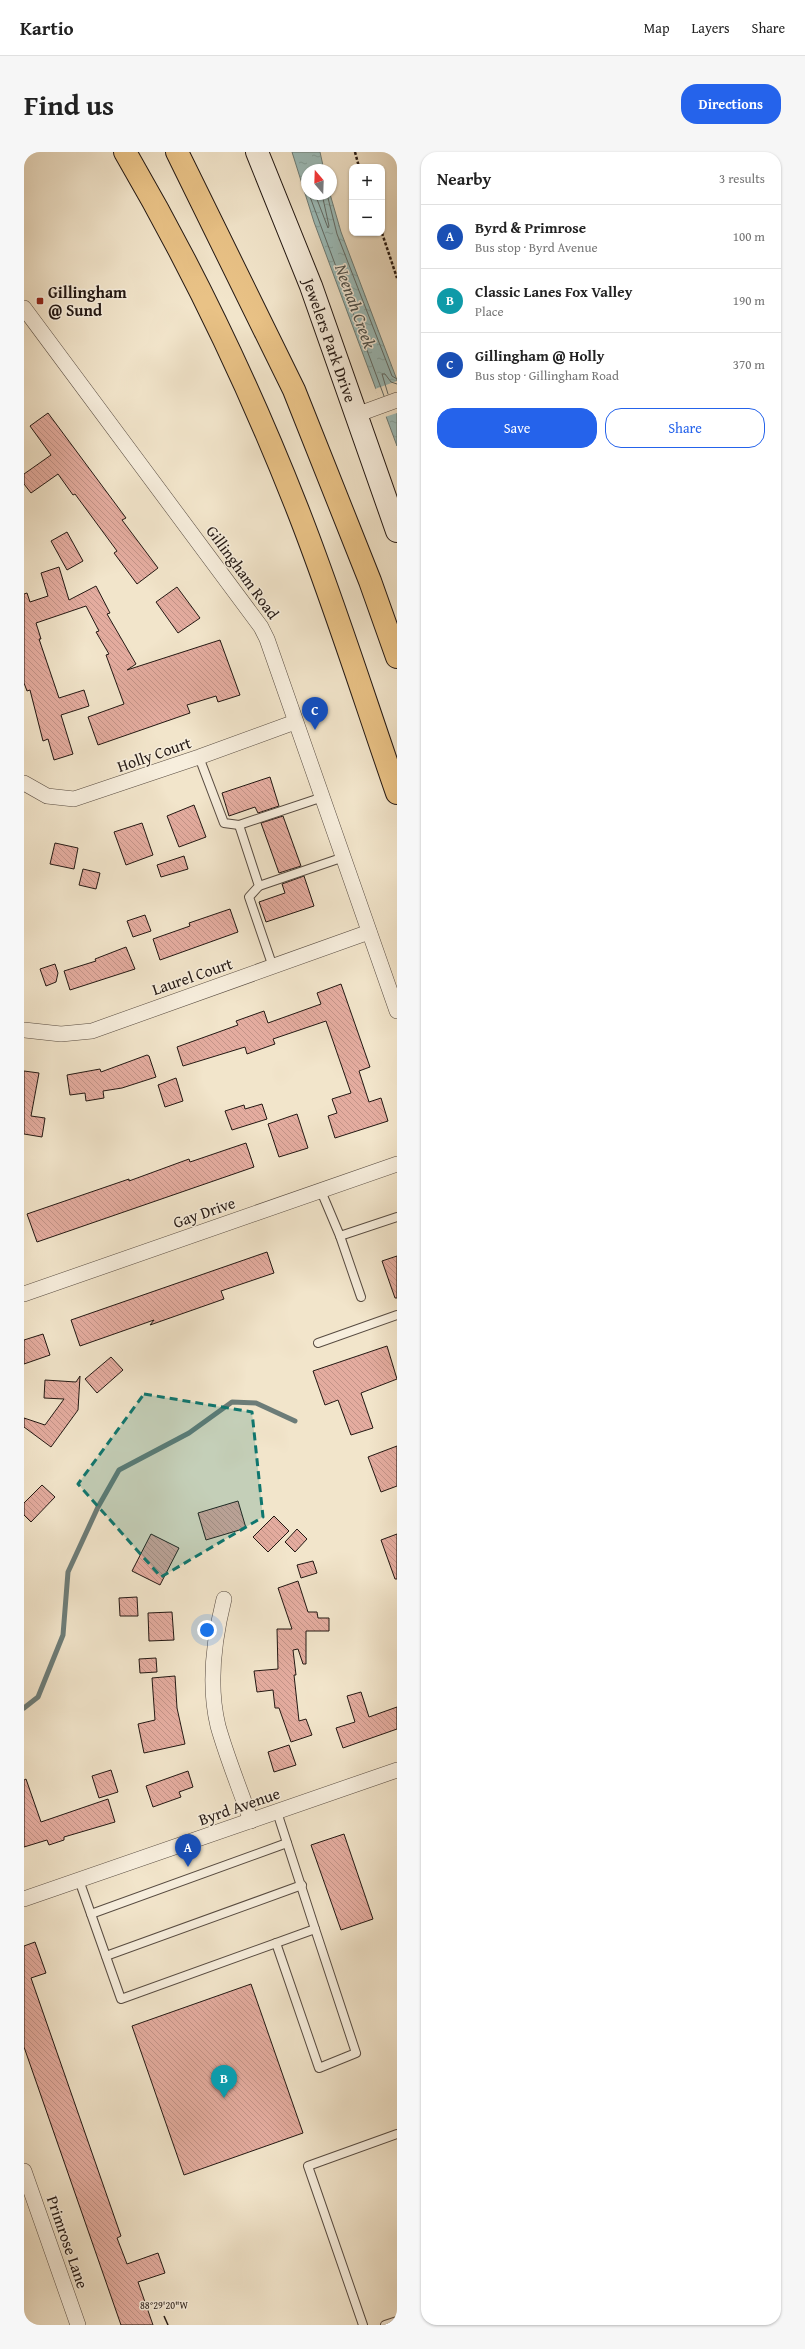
<!DOCTYPE html>
<html lang="en">
<head>
<meta charset="utf-8">
<style>
	body { margin:0; font-family:"Gentium Book Plus",serif; background:#f6f6f6; color:#222 }
	.controls { position:absolute; right:12px; top:12px; display:grid; overflow:hidden; border-radius:8px; box-shadow:0 1px 3px #0004 }
	.controls button { width:36px; height:36px; display:grid; place-items:center; padding:0; border:0; border-bottom:1px solid #e0e0e0; background:#fff; color:#222; font:20px sans-serif }
	.compass { position:absolute; left:277px; top:12px; width:36px; height:36px; border-radius:50%; background:#fff; box-shadow:0 1px 3px #0004; rotate:341deg }
	.you { position:absolute; left:183px; top:1478px; width:14px; height:14px; margin:-10px; border:3px solid #fff; border-radius:50%; background:#1a73e8; box-shadow:0 0 0 6px #1a73e833 }
	.badge { display:grid; place-items:center; width:26px; height:26px; border-radius:50%; background:#2563eb; color:#fff; font-size:13px; font-weight:700 }
	.pin { position:absolute; translate:-50% -33px; filter:drop-shadow(0 1px 2px #0008) }
	.pin::after { content:''; position:absolute; top:21px; width:14px; height:12px; background:inherit; clip-path:polygon(0 0,100% 0,50% 100%) }
	.list { margin:0; padding:0; list-style:none }
	h2 { display:flex; justify-content:space-between; align-items:center; height:52px; margin:0; padding:0 16px; font-size:17px }
	h2 small { font-size:13px; font-weight:400; color:#767676 }
	.list li { display:grid; grid-template-columns:26px 1fr auto; gap:12px; align-items:center; box-sizing:border-box; height:64px; padding:0 16px; border-top:1px solid #e0e0e0 }
	.list b { display:block; font-size:15px; white-space:nowrap }
	.list p { margin:0; font-size:13px; white-space:nowrap; color:#767676 }
	.list em { font-size:13px; font-style:normal; color:#767676 }
	.actions { display:flex; gap:8px; padding:12px 16px }
	.actions a { flex:1; padding:9px 0; border:1px solid #2563eb; border-radius:16px; text-align:center; font-size:14px; color:#2563eb }
	.actions .main { background:#2563eb; color:#fff }
	.map { position:relative; flex:none; width:373px; height:2173px; overflow:hidden; border-radius:16px }
	header { display:flex; align-items:center; gap:24px; box-sizing:border-box; height:56px; padding:0 20px; background:#fff; border-bottom:1px solid #e0e0e0 }
	header strong { font-size:19px }
	nav { display:flex; gap:22px; margin-inline-start:auto; font-size:14px }
	.intro { display:flex; align-items:center; justify-content:space-between; box-sizing:border-box; height:96px; padding:0 24px }
	h1 { margin:0; font-size:28px }
	.button { padding:10px 18px; border-radius:16px; background:#2563eb; color:#fff; font-size:14px; font-weight:700 }
	main { display:flex; gap:24px; padding:0 24px }
	aside { flex:1; background:#fff; border-radius:16px; box-shadow:0 1px 3px #0004 }
	.map>svg:first-child { display:block }
	.water { fill:url(#water-ripples); stroke:#6c7c78 }
	.pier { fill:#f2e5cb }
	.lines { fill:none; stroke-linecap:round; stroke-linejoin:round }
	.shore { stroke:#606b68; stroke-width:1 }
	.stream { stroke:#6c7c78; stroke-width:5 }
	.building { fill:url(#building-back-hatch); stroke:#231813 }
	.lane-casing { stroke:#574b41; stroke-width:10 }
	.street-casing { stroke:#574b41; stroke-width:16 }
	.secondary-casing { stroke:#231813; stroke-width:24 }
	.highway-casing { stroke:#231813; stroke-width:24 }
	.path { stroke:#231813; stroke-width:2.5; stroke-dasharray:3 2; stroke-linecap:butt }
	.lane { stroke:#f7eedd; stroke-width:8 }
	.street { stroke:#f7eedd; stroke-width:15 }
	.secondary { stroke:#f7eedd; stroke-width:22 }
	.highway { stroke:#e9c286; stroke-width:22 }
	.marked { fill:#0f766e; fill-opacity:0.2; stroke:#0f766e; stroke-width:3; stroke-dasharray:8 5; stroke-linejoin:round }
	.ticks { fill:none; stroke:#231813; stroke-width:1.5 }
	.poi-dot { fill:#8f2418; stroke:#f7eedd; stroke-width:1.5 }
	.labels { text-anchor:middle; dominant-baseline:central; stroke-width:3; stroke-linejoin:round; paint-order:stroke }
	.poi-label { font-size:16px; font-weight:bold; fill:#231813; stroke:#f7eedd; text-anchor:start }
	.street-label { font-size:16px; fill:#231813; stroke:#f7eedd }
	.water-label { font-size:17px; font-style:italic; fill:#4d524e; stroke:#f7eedd }
	.ticks-label { font-size:10px; text-anchor:middle; fill:#231813; stroke:#f7eedd; stroke-width:3; stroke-linejoin:round; paint-order:stroke }
</style>
</head>
<body>
<header>
<strong>Kartio</strong>
<nav><a>Map</a><a>Layers</a><a>Share</a></nav>
</header>
<div class="intro"><h1>Find us</h1><a class="button">Directions</a></div>
<main>
<div class="map">
<svg width="373" height="2173" viewBox="0 0 373 2173">
	<defs>
		<pattern id="water-ripples" width="26" height="14" patternUnits="userSpaceOnUse"><rect width="26" height="14" fill="#9cbebc"/><path d="M2 4q2-2 4 0t4 0M15 11q2-2 4 0t4 0" fill="none" stroke="#86a3a1"/></pattern>
		<pattern id="building-back-hatch" width="6" height="6" patternUnits="userSpaceOnUse"><rect width="6" height="6" fill="#e4ac9f"/><path d="M-1 5l2 2M0 0l6 6M5-1l2 2" fill="none" stroke="#c39388"/></pattern>
	</defs>
	<rect width="100%" height="100%" fill="#f2e5cb"/>
	<filter id="stains"><feTurbulence type="fractalNoise" baseFrequency=".005" numOctaves="4"/><feColorMatrix values="0 0 0 0 .2 0 0 0 0 .09 0 0 0 0 .02 0 0 0 .5 -.17"/></filter>
	<radialGradient id="worn" r=".72"><stop offset=".6" stop-color="#630" stop-opacity="0"/><stop offset="1" stop-color="#630" stop-opacity=".3"/></radialGradient>
	<path class="water" d="M268 0H296L300 18H283V42H306L317 80 373 228V294L290 70Z"/>
	<path class="pier" d="M373 229V261L361 265 351 237Z"/>
	<g class="lines">
		<g class="shore">
			<path d="M285 42 360 244"/>
			<path d="M291 42 304 76 305 74 298 42"/>
			<path d="M303 42 313 82 368 224 373 227"/>
			<path d="M364 242 358 222H361L367 230 373 232"/>
		</g>
		<path class="stream" d="M0 1556 14 1545 39 1483 44 1420 74 1355 95 1318 165 1281 208 1250 232 1251 271 1269"/>
	</g>
	<g class="building">
		<path d="M24 261 102 366 98 368 134 416 113 432 90 401 93 399 51 342 49 343 34 322 7 341 0 332V322L27 303 6 274Z"/>
		<path d="M43 380 59 409 43 418 27 389Z"/>
		<path d="M35 415 45 448 72 434 86 461 83 462 112 512 103 518 196 488 216 543 194 550 192 544 163 553 166 561 74 593 64 565 100 552 82 503 85 502 72 480 75 479 62 454 12 471 17 487H15L35 546 60 538 65 554 37 563 49 602 30 608 24 587 19 589 6 538 3 539 0 531V442L3 441 6 450 24 444 17 421Z"/>
		<path d="M153 435 176 466 154 481 132 450Z"/>
		<path d="M246 625 255 654 234 661 231 655 205 664 198 641Z"/>
		<path d="M170 653 182 685 155 695 143 664Z"/>
		<path d="M259 664 277 714 255 721 237 671Z"/>
		<path d="M118 671 129 703 102 713 90 680Z"/>
		<path d="M31 691 54 696 50 717 26 712Z"/>
		<path d="M160 704 164 717 137 725 133 713Z"/>
		<path d="M59 717 76 721 72 737 55 733Z"/>
		<path d="M280 724 290 754 242 770 235 750 261 741 258 732Z"/>
		<path d="M206 757 214 780 136 808 129 787 166 774 165 771Z"/>
		<path d="M121 763 127 779 109 785 103 769Z"/>
		<path d="M102 795 111 817 46 838 40 819 72 809 71 807Z"/>
		<path d="M31 812 34 821 32 830 22 834 16 817Z"/>
		<path d="M317 832 346 915 335 919 345 950 357 946 364 969 311 986 304 964 313 961 308 947 327 941 302 869 249 887 251 892 223 902 221 895 159 914 153 895 214 873 212 869 240 859 244 871 297 852 293 841Z"/>
		<path d="M123 903 125 904 132 925 98 936 79 939 80 946 62 949 61 941 46 943 43 923 76 917 77 920Z"/>
		<path d="M0 919 15 921 7 964 21 966 18 985 0 982Z"/>
		<path d="M152 926 159 949 141 955 134 933Z"/>
		<path d="M238 952 243 967 208 978 201 959 220 953 221 957Z"/>
		<path d="M273 962 284 996 255 1005 244 972Z"/>
		<path d="M222 991 230 1015 13 1090 3 1062 105 1027V1029L165 1007 166 1010Z"/>
		<path d="M243 1100 250 1121 197 1139 200 1147 126 1173 130 1168 56 1194 47 1168Z"/>
		<path d="M373 1104V1146H371L358 1109Z"/>
		<path d="M19 1182 26 1203 0 1212V1188Z"/>
		<path d="M363 1194 373 1227 337 1241 349 1276 327 1283 314 1248 301 1253 289 1219Z"/>
		<path d="M87 1205 99 1218 73 1241 61 1227Z"/>
		<path d="M56 1224 54 1258 27 1295 0 1275V1266L21 1273 40 1247 20 1246 21 1228 52 1230Z"/>
		<path d="M373 1294V1334L357 1340 344 1305Z"/>
		<path d="M18 1333 31 1345 7 1370 0 1363V1351Z"/>
		<path d="M214 1349 222 1376 182 1388 174 1361Z"/>
		<path d="M250 1364 265 1379 244 1400 229 1385Z"/>
		<path d="M273 1377 283 1387 271 1400 261 1390Z"/>
		<path d="M127 1382 155 1396 136 1433 108 1419Z"/>
		<path d="M373 1382V1427H371L357 1388Z"/>
		<path d="M289 1409 293 1421 277 1426 273 1413Z"/>
		<path d="M274 1429 284 1460H293L294 1466H305V1479H282V1512H279L274 1497 269 1498 272 1523H270L275 1569 282 1567 288 1583 267 1590 255 1556H251L249 1538 233 1540 230 1519 254 1517 253 1477H268L254 1436Z"/>
		<path d="M113 1445 114 1464H96L95 1446Z"/>
		<path d="M148 1460 150 1488 125 1489 124 1461Z"/>
		<path d="M132 1506 133 1520 116 1521 115 1507Z"/>
		<path d="M151 1524 153 1556 161 1592 120 1601 114 1572 131 1568 128 1526Z"/>
		<path d="M337 1540 345 1565 373 1555V1577L319 1596 312 1576 331 1570 323 1544Z"/>
		<path d="M265 1593 272 1613 250 1620 244 1600Z"/>
		<path d="M87 1618 94 1640 75 1646 68 1624Z"/>
		<path d="M164 1619 169 1635 155 1640 157 1645 129 1655 122 1634Z"/>
		<path d="M2 1627 17 1670 84 1647 91 1670 40 1685V1688L25 1693 23 1688 0 1695V1628Z"/>
		<path d="M320 1682 349 1767 317 1778 287 1693Z"/>
		<path d="M11 1790 22 1821 7 1826 97 2084 93 2086 103 2112 134 2101 141 2121 114 2130 129 2173H97L0 1895V1794Z"/>
		<path d="M227 1832 279 1981 160 2023 108 1874Z"/>
	</g>
	<g class="lines">
		<defs>
			<g id="lane">
				<path d="M175 605 200 671 215 673 299 645"/>
				<path d="M215 673 235 734 225 745 249 815"/>
				<path d="M235 734 320 705"/>
				<path d="M297 1039 316 1084 373 1065"/>
				<path d="M316 1084 337 1145"/>
				<path d="M294 1191 373 1163"/>
				<path d="M55 1728 97 1847 291 1777 253 1660"/>
				<path d="M67 1762 263 1691"/>
				<path d="M252 1791 295 1916 332 1901 291 1777"/>
				<path d="M82 1804 278 1733"/>
				<path d="M339 2173 284 2014 373 1982"/>
				<path d="M361 2173 373 2169"/>
			</g>
			<g id="street">
				<path d="M0 156 237 475 243 487 373 859"/>
				<path d="M332 263 373 248"/>
				<path d="M0 631 23 644 50 647 175 605 271 570"/>
				<path d="M0 878 37 882 68 879 345 780"/>
				<path d="M0 1142 373 1012"/>
				<path d="M200 1447C190 1487 184 1533 194 1574 203 1606 216 1637 227 1669"/>
				<path d="M0 1747 373 1618"/>
				<path d="M0 2019 54 2173"/>
			</g>
			<g id="secondary">
				<path id="s1" d="M233 0 287 134 373 379"/>
			</g>
			<g id="highway">
				<path d="M101 0C167 113 225 234 273 356 310 450 340 546 373 641"/>
				<path d="M153 0 270 238 346 429 373 505"/>
			</g>
		</defs>
		<use href="#lane" class="lane-casing"/>
		<use href="#street" class="street-casing"/>
		<use href="#secondary" class="secondary-casing"/>
		<use href="#highway" class="highway-casing"/>
		<g class="path">
			<path d="M331 0 335 15"/>
			<path d="M358 81 373 126"/>
		</g>
		<use href="#lane" class="lane"/>
		<use href="#street" class="street"/>
		<use href="#secondary" class="secondary"/>
		<use href="#highway" class="highway"/>
	</g>
	<path class="marked" d="M120 1242 228 1260 239 1365 137 1425 54 1332Z"/>
	<path class="ticks" d="M140 2164 144 2173"/>
	<rect class="poi-dot" x="12" y="145" width="8" height="8" rx="2"/>
	<g class="labels">
		<g class="poi-label">
			<text x="24" y="140">Gillingham<tspan x="24" dy="18">@ Sund</tspan></text>
		</g>
		<g class="street-label">
			<text stroke="none"><textPath href="#s1" startOffset="202">Jewelers Park Drive</textPath></text>
			<text transform="translate(219 420) rotate(54)">Gillingham Road</text>
			<text transform="translate(130 602) rotate(-19)">Holly Court</text>
			<text transform="translate(168 824) rotate(-19)">Laurel Court</text>
			<text transform="translate(180 1060) rotate(-19)">Gay Drive</text>
			<text transform="translate(215 1654) rotate(-19)">Byrd Avenue</text>
			<text transform="translate(44 2090) rotate(71)">Primrose Lane</text>
		</g>
		<g class="water-label">
			<text transform="translate(332 154) rotate(70)">Neenah Creek</text>
		</g>
	</g>
	<g class="ticks-label">
		<text x="140" y="2157">88°29'20"W</text>
	</g>
	<rect width="100%" height="100%" filter="url(#stains)"/>
	<rect width="100%" height="100%" fill="url(#worn)"/>
</svg>
<div class="controls">
<button>+</button>
<button>−</button>
</div>
<svg class="compass" viewBox="-18 -18 36 36"><path d="M0-13l5 13h-10z" fill="#e53935"/><path d="M0 13l5-13h-10z" fill="#767676"/></svg>
<div class="you"></div>
<div class="pin badge" style="left:164px;top:1715px;background:#1a4fb4">A</div>
<div class="pin badge" style="left:200px;top:1946px;background:#0f9aa8">B</div>
<div class="pin badge" style="left:291px;top:578px;background:#1a4fb4">C</div>
</div>
<aside>
<h2>Nearby<small>3 results</small></h2>
<ul class="list">
<li><span class="badge" style="background:#1a4fb4">A</span><div><b>Byrd &amp; Primrose</b><p>Bus stop · Byrd Avenue</p></div><em>100 m</em></li>
<li><span class="badge" style="background:#0f9aa8">B</span><div><b>Classic Lanes Fox Valley</b><p>Place</p></div><em>190 m</em></li>
<li><span class="badge" style="background:#1a4fb4">C</span><div><b>Gillingham @ Holly</b><p>Bus stop · Gillingham Road</p></div><em>370 m</em></li>
</ul>
<div class="actions"><a class="main">Save</a><a>Share</a></div>
</aside>
</main>
</body>
</html>
